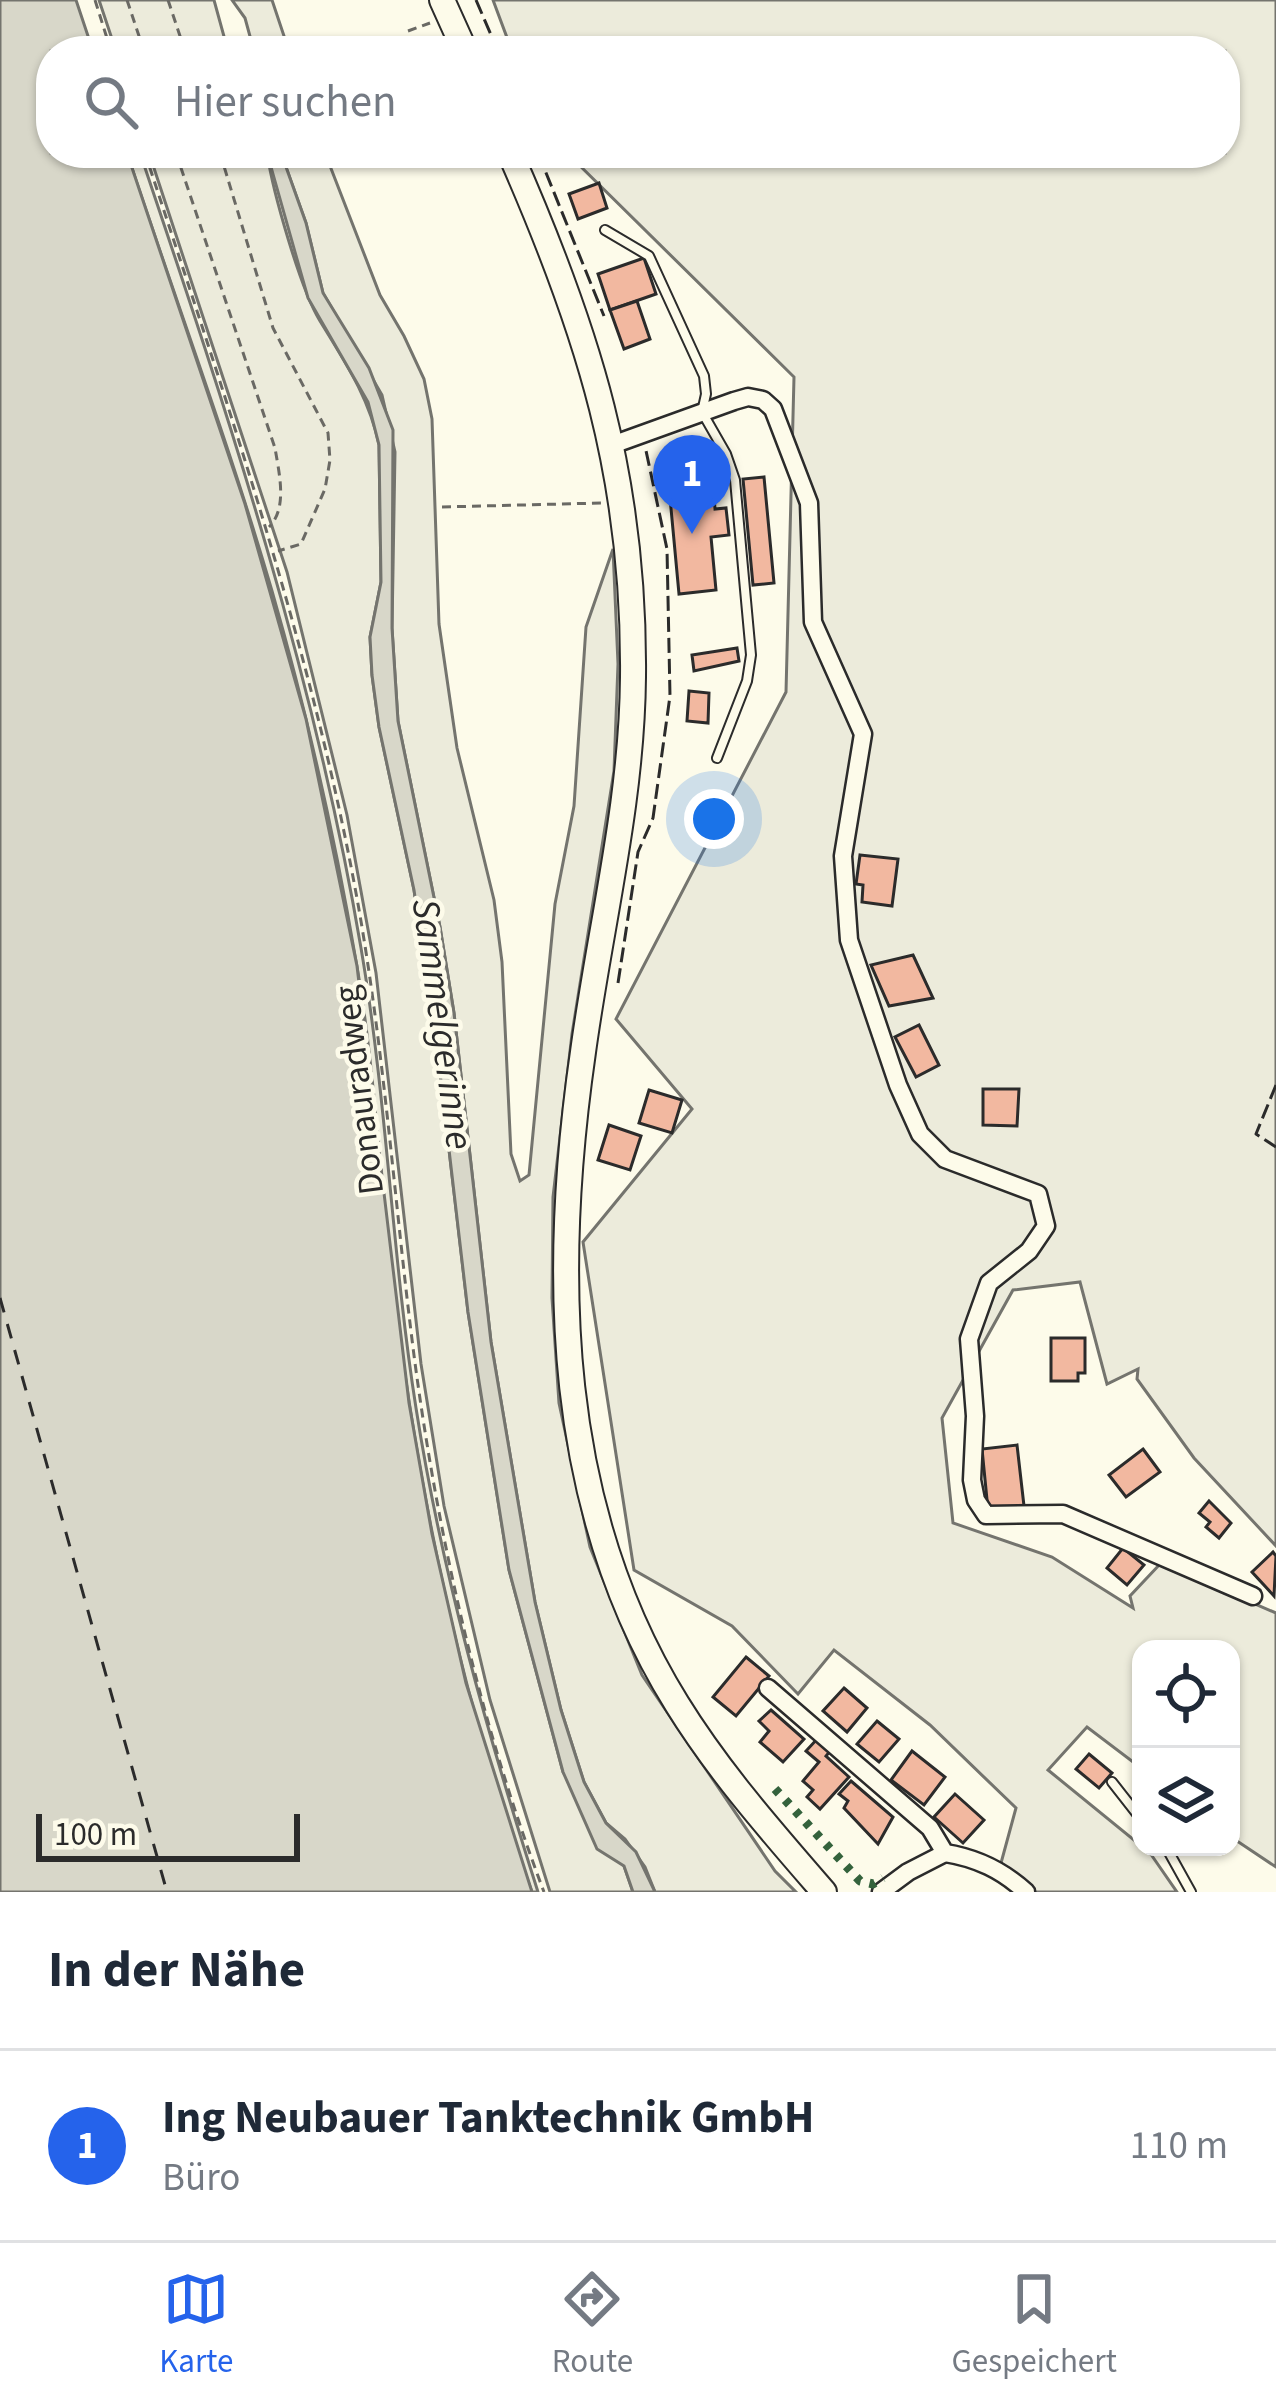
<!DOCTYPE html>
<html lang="de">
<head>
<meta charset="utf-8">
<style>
	body { margin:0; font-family:"Source Sans 3",sans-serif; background:#f6f6f7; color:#1f2937 }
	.controls { position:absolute; right:36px; bottom:36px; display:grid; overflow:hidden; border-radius:24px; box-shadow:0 3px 9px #0004 }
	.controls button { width:108px; height:108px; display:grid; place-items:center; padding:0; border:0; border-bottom:3px solid #e0e1e3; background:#fff; color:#1f2937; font:60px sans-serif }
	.scale { position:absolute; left:36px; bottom:30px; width:264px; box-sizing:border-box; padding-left:12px; border:6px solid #2b2b2b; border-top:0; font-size:33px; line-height:42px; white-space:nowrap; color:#2b2b2b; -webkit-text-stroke:9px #fdfbea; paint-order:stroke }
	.you { position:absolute; left:714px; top:819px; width:42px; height:42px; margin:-30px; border:9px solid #fff; border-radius:50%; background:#1a73e8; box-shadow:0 0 0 18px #1a73e833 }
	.badge { display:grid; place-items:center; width:78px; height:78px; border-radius:50%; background:#2563eb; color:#fff; font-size:39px; font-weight:700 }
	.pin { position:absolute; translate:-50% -99px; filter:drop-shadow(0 3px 6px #0008) }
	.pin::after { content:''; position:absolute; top:63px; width:42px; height:36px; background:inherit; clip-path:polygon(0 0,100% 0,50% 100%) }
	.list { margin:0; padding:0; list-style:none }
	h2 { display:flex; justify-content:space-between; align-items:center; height:156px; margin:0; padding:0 48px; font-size:51px }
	h2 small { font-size:39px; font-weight:400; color:#747a83 }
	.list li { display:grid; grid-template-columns:78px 1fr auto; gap:36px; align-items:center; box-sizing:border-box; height:192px; padding:0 48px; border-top:3px solid #e0e1e3 }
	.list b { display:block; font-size:45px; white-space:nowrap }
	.list p { margin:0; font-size:39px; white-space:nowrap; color:#747a83 }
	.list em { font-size:39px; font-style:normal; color:#747a83 }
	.icon { flex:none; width:66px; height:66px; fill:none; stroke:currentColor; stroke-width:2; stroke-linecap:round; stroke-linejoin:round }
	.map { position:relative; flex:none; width:1276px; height:1892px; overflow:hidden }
	.search { position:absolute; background:#fff; box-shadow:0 3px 9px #0004; left:36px; right:36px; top:36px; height:132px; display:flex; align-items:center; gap:30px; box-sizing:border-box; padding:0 42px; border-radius:48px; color:#747a83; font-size:45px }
	.sheet { height:348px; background:#fff }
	nav { display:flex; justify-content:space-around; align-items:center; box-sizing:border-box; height:168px; border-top:3px solid #e0e1e3; background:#fff; font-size:33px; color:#747a83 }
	nav a { display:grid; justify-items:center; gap:6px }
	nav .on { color:#2563eb }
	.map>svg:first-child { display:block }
	.green { fill:#ecebdb; stroke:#74746e; stroke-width:3 }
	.water { fill:#d8d7c9; stroke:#74746e; stroke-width:3 }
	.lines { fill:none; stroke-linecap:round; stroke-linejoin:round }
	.ferry { stroke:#2b2b2b; stroke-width:3; stroke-dasharray:15 12; stroke-linecap:butt }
	.building { fill:#f2b8a0; stroke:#2b2b2b; stroke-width:3 }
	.service-casing { stroke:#2b2b2b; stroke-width:12 }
	.minor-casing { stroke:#2b2b2b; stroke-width:21 }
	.secondary-casing { stroke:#2b2b2b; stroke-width:28 }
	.path { stroke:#6a6964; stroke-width:3; stroke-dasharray:9 6; stroke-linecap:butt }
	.service { stroke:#fdfbea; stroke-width:8 }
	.minor { stroke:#fdfbea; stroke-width:16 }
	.secondary { stroke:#fdfbea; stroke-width:24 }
	.hedge { stroke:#34623c; stroke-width:9; stroke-dasharray:6 9; stroke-linecap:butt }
	.fence { stroke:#2b2b2b; stroke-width:3; stroke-dasharray:15 6; stroke-linecap:butt }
	.labels { text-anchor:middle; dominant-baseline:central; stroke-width:9; stroke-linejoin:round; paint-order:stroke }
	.street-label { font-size:36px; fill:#2b2b2b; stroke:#fdfbea }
	.water-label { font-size:39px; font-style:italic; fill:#2b2b2b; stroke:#fdfbea }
</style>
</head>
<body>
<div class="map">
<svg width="1276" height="1892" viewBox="0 0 1276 1892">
	<rect width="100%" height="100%" fill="#fdfbea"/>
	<g class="green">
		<path d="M99 0H214L228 51H116Z"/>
		<path d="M232 0H272L289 51H254L245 18Z"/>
		<path d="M493 0H1276V1546L1194 1458 1137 1379 1138 1369 1107 1384 1080 1282 1013 1290 942 1418 953 1523 1052 1557 1133 1608 1130 1596 1161 1563 1276 1613V1867L1231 1837V1649H1141V1768L1087 1727 1048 1770 1150 1853 1177 1892H1034L1001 1863 1016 1808 930 1725 834 1650 798 1694 732 1626 634 1570 583 1242 692 1109 616 1019 786 692 794 377 567 153H1225V51H512Z"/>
		<path d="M127 153H140C228 414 315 676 361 948 387 1100 392 1256 416 1408 442 1574 487 1732 538 1892H532C455 1685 413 1467 389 1249 378 1153 373 1056 356 961 335 837 307 713 272 591 229 443 175 299 127 153Z"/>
		<path d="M149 153H267C273 192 300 288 320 321 345 362 369 397 379 445L381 582 370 637 372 675 379 727 414 890 437 1047 468 1312 509 1570 563 1772 624 1866 633 1892H550L490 1700 444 1506 421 1364 376 973 347 815 287 572Z"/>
		<path d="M281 153H325L380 295 404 336 424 379 432 419 439 624 457 748 494 900 502 962 511 1154 520 1181 529 1175 555 904 574 806 586 627 613 549 618 664 614 771 572 1034 553 1197 552 1298 559 1403 590 1547 642 1675 775 1871 796 1892H655L645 1867 625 1839 606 1823 584 1782 561 1710 535 1602 491 1342 454 1013 440 927 398 721 392 628 395 452 382 395 323 293 306 223Z"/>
	</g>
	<g class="water">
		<path d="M0 0H76L93 51H51V153H127L245 504 306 719 357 966 409 1403 432 1534 466 1683 532 1892H0Z"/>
		<path d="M267 153H281L306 223 323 293 369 368 393 430 392 628 398 721 440 927 454 1013 491 1342 535 1602 561 1710 584 1782 606 1823 636 1852 655 1892H633L624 1866 597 1849 563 1772 509 1570 468 1312 437 1047 414 890 379 727 372 675 370 637 381 582 379 445 368 402 308 298Z"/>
	</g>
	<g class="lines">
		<path class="ferry" d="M0 1298 167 1892"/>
	</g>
	<g class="building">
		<path d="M599 183 607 208 578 219 569 194Z"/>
		<path d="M644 258 656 294 610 310 598 274Z"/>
		<path d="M637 301 650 339 624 349 610 310Z"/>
		<path d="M764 477 774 583 753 585 743 479Z"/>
		<path d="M713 483 715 509 726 508 729 535 711 537 716 590 679 594 669 487Z"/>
		<path d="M737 648 739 661 694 671 692 655Z"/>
		<path d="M689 691 709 693 708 723 687 721Z"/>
		<path d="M860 855 898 859 892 906 862 902 863 885 856 884Z"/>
		<path d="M913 955 933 998 889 1006 871 965Z"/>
		<path d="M919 1025 939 1065 916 1077 895 1037Z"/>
		<path d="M983 1089H1019L1017 1126 983 1125Z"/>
		<path d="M649 1090 682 1100 672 1133 639 1123Z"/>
		<path d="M609 1125 641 1136 630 1170 598 1160Z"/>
		<path d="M1051 1338H1085V1373H1078V1381H1051Z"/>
		<path d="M1017 1445 1024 1506 988 1510 982 1449Z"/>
		<path d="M1143 1449 1160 1472 1126 1497 1109 1475Z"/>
		<path d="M1209 1501 1231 1523 1219 1538 1206 1527 1210 1522 1199 1513Z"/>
		<path d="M1123 1548 1144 1565 1127 1585 1107 1568Z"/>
		<path d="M1273 1552 1276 1556 1274 1596 1252 1572Z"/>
		<path d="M746 1657 769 1676 736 1716 713 1697Z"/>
		<path d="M844 1688 867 1708 847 1732 823 1711Z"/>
		<path d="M771 1710 804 1739 783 1762 760 1742 769 1731 759 1721Z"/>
		<path d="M877 1721 899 1739 879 1762 857 1744Z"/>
		<path d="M818 1738 831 1750 826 1756 849 1777 820 1809 807 1797 813 1790 803 1781 819 1762 806 1751Z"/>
		<path d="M912 1751 945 1777 924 1805 891 1780Z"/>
		<path d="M1089 1754 1112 1773 1099 1788 1076 1769Z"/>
		<path d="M851 1781 893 1817 878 1844 844 1808 848 1801 839 1794Z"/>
		<path d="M955 1794 984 1820 963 1843 934 1817Z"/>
	</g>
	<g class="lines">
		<defs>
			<g id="service">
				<path d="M605 230 649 256 704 376 706 394 702 412 726 454 735 480 751 655 747 681 717 758"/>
				<path d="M1112 1782 1141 1819"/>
				<path d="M1166 1847 1191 1892"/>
			</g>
			<g id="minor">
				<path d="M612 445 734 401 748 397 763 400 773 409 809 503 813 622 863 734 843 856 849 940 898 1085 920 1134 945 1159 1038 1194 1046 1226 1029 1251 989 1283 969 1339 975 1416 972 1480 976 1500 986 1515 1063 1514 1253 1596"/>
				<path d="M768 1688 930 1828 945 1853C977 1858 1002 1870 1026 1892"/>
				<path d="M881 1892 908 1872 945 1853"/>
			</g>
			<g id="secondary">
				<path d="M442 0 465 51"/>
				<path d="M510 153C589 332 635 479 633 677 632 804 600 927 583 1052 551 1273 555 1508 677 1704 719 1772 772 1832 824 1892"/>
			</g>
		</defs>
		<use href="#service" class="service-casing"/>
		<use href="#minor" class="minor-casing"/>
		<use href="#secondary" class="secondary-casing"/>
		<g class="path">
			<path d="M95 0 111 51"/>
			<path d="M127 0 144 51"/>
			<path d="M168 0 185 51"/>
			<path d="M408 31 430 23"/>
			<path d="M145 153C226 400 312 647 358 904 385 1056 395 1210 415 1363 439 1542 480 1723 544 1892"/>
			<path d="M176 153 275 448C279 473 288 508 269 527"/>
			<path d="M220 153 273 328 328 433 330 460 325 489 301 544 278 551"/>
			<path d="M442 507 601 503"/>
		</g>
		<use href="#service" class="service"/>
		<use href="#minor" class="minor"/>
		<use href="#secondary" class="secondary"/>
		<path class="hedge" d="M775 1789 860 1881 873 1884 883 1878"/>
		<g class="fence">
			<path d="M476 0 498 51"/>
			<path d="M538 153 604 316"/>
			<path d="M618 983 638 852 653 818 670 696 667 549 645 446"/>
			<path d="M1276 1085 1256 1134 1276 1147"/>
		</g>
	</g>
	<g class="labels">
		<g class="street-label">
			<text transform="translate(359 1090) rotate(-97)">Donauradweg</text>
		</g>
		<g class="water-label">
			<text transform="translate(442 1024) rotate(82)">Sammelgerinne</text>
		</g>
	</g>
</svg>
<div class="controls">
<button><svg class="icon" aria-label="locate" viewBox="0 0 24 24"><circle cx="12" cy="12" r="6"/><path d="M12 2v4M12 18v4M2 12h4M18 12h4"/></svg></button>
<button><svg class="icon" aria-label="layers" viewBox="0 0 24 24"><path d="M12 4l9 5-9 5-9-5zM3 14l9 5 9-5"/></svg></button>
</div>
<div class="scale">100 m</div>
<div class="you"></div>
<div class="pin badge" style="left:692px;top:534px">1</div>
<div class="search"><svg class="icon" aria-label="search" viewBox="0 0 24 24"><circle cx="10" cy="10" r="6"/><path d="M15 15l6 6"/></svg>Hier suchen</div>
</div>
<section class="sheet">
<h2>In der Nähe<small></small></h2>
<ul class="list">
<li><span class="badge">1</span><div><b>Ing Neubauer Tanktechnik GmbH</b><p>Büro</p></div><em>110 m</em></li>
</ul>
</section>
<nav>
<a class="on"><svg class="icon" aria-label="map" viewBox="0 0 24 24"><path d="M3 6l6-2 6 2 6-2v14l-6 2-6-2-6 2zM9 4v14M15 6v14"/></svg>Karte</a>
<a><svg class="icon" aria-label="directions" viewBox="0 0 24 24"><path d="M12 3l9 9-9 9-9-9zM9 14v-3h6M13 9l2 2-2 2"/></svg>Route</a>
<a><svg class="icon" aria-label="saved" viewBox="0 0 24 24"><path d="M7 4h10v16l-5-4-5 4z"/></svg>Gespeichert</a>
</nav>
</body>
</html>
